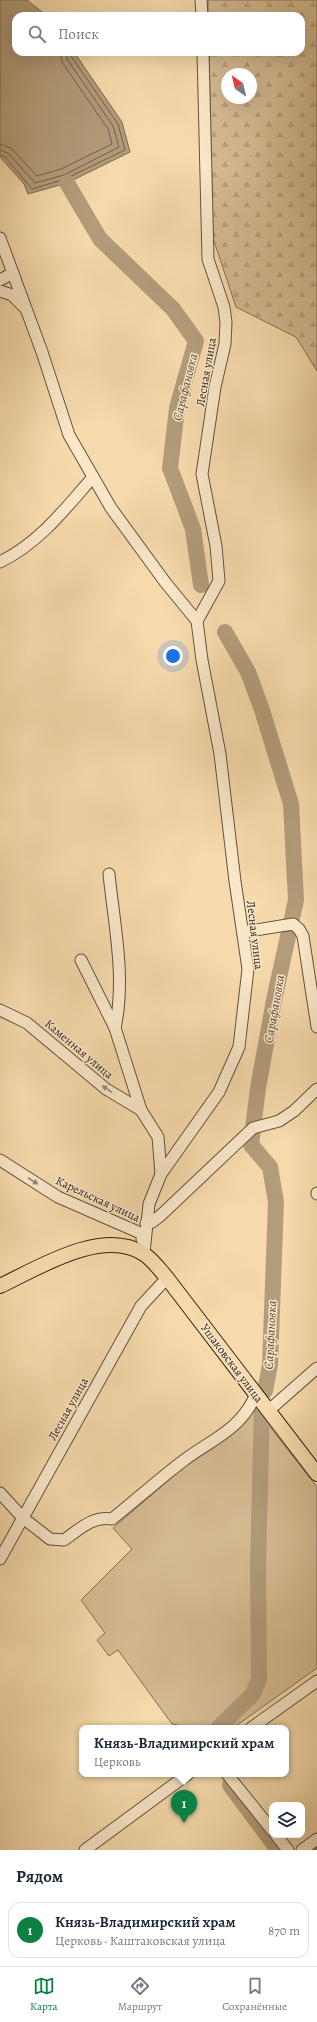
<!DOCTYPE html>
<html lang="ru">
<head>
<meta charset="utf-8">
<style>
	body { margin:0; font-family:Alegreya,serif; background:#f2f2f3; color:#1f2937 }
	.controls { position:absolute; right:12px; bottom:12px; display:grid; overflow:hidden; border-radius:8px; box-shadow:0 4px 16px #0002 }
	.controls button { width:36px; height:36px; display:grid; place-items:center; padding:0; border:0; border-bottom:1px solid #e0e1e3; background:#fff; color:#1f2937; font:20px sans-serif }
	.compass { position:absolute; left:221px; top:68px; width:36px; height:36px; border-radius:50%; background:#fff; box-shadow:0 4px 16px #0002; rotate:326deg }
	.you { position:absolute; left:173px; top:656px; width:14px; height:14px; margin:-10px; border:3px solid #fff; border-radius:50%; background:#1a73e8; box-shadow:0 0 0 6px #1a73e833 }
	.badge { display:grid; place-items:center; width:26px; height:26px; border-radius:50%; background:#0b8043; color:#fff; font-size:13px; font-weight:700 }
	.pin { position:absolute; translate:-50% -33px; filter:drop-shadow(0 1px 2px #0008) }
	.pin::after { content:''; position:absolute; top:21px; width:14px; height:12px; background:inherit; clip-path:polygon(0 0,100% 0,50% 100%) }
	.popup { position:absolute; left:79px; top:1725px; width:210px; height:52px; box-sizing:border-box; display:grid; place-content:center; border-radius:8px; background:#fff; filter:drop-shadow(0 1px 3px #0005); font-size:13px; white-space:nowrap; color:#747a83 }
	.popup b { font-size:15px; color:#1f2937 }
	.popup::after { content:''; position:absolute; left:50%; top:100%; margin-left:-8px; border:8px solid transparent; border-top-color:#fff }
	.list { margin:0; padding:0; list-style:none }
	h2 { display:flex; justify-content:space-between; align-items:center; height:52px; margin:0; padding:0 16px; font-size:17px }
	h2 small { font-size:13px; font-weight:400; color:#747a83 }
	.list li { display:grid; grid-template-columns:26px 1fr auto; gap:12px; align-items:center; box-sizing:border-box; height:56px; margin:0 8px 8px; padding:0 8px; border:1px solid #e0e1e3; border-radius:12px }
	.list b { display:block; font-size:15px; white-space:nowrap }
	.list p { margin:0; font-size:13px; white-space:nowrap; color:#747a83 }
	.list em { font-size:13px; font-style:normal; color:#747a83 }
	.icon { flex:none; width:22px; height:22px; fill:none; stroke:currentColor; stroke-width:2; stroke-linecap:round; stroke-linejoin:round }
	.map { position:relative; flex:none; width:317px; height:1850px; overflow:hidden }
	.search { position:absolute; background:#fff; box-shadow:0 4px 16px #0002; left:12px; right:12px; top:12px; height:44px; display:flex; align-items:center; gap:10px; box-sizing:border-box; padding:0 14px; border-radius:12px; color:#747a83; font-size:15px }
	.sheet { height:116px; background:#fff }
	nav { display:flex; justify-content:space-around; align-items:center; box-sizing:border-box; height:56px; border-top:1px solid #e0e1e3; background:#fff; font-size:11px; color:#747a83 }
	nav a { display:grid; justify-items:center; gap:2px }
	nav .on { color:#0b8043 }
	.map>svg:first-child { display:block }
	.forest { fill:url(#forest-firs); stroke:#837057; fill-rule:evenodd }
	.park { fill:#d5bb93; stroke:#837057 }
	.water { fill:#b39c7a; stroke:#7f6c54 }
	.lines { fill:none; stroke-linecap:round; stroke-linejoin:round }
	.shore { stroke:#72604a; stroke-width:1 }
	.stream { stroke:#7f6c54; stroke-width:2.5 }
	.river { stroke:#b39c7a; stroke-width:16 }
	.minor-casing { stroke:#62523f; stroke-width:13 }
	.major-casing { stroke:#31241b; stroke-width:16 }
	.minor { stroke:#f9e7c8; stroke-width:11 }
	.major { stroke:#f6daab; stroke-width:14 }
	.oneway { fill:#958672 }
	.labels { text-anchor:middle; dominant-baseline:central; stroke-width:3; stroke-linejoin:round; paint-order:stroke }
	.street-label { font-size:12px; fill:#31241b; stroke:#f9e7c8 }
	.water-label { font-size:13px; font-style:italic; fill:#5e4e3c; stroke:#f9e7c8 }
</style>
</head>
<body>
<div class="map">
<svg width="317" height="1850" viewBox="0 0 317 1850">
	<defs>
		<pattern id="forest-firs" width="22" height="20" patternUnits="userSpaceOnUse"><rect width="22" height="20" fill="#d5bb93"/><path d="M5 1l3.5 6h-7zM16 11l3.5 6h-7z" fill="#b7a17e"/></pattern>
	</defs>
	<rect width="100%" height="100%" fill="#f6daab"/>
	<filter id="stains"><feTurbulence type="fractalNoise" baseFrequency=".005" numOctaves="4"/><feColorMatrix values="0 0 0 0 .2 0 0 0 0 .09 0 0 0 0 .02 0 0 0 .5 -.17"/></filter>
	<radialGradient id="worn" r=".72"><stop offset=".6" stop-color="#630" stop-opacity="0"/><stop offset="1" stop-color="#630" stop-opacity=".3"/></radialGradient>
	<path class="forest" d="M208 0H317V371L296 337 236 307 213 238 209 52H301V16H208ZM227 74H251V98H227Z"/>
	<path class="park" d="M256 1409 317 1487V1668L233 1728H195L172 1724 118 1650 109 1656 97 1640 105 1633 81 1600 132 1549 113 1528 192 1460 235 1431Z"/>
	<path class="water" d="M0 0H27L47 16H16V52H74L122 122 130 152 67 183 28 194 24 184 0 157Z"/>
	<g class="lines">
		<g class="shore">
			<path d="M0 144 11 148 37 176 61 169 112 144 108 129 62 62 60 52"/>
			<path d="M0 150 8 153 35 183 64 175 119 147 113 126 67 59 66 52"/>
			<path d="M0 155 5 157 32 189 65 179 125 150 118 124 71 56V52"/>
		</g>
		<path class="stream" d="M314 1850 317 1848"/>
		<g class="river">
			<path d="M67 183 100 239 173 309 196 341 177 408 170 468 193 529 201 585"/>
			<path d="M225 632 248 672 262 710 291 804 296 900 274 1000 258 1088 251 1145 270 1167 276 1202 270 1365 265 1391"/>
			<path d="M218 1728 253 1694 259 1679 258 1565 262 1406"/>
			<path d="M230 1785 278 1850"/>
		</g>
		<defs>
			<g id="minor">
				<path d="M201 0 202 16"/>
				<path d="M0 238 42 352 69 435 111 508 165 582 197 621"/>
				<path d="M0 280 13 273"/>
				<path d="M0 291 12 295 24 307"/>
				<path d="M0 562C39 543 65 509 93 477"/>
				<path d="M109 874C114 924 126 978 115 1028"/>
				<path d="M243 932 293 924 299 929 303 936 317 1027"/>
				<path d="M81 960 115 1028 141 1110 158 1137 161 1174"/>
				<path d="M0 1010 27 1023 106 1089 141 1110"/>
				<path d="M0 1160 58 1197 145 1235 142 1239"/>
				<path d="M317 1193V1194"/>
				<path d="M146 1223 152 1222 160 1216 253 1128 279 1121 294 1111 317 1089"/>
				<path d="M144 1253 149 1204 161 1174 219 1092 239 1047 248 969 235 881 220 754 202 660 197 621 219 581 216 546 202 474 215 387 225 344 226 322 224 307 208 259 203 52"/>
				<path d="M268 1411 317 1368"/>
				<path d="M0 1493 23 1518 50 1539 64 1540C80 1529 92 1516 112 1519 136 1500 159 1479 183 1461 212 1439 241 1430 256 1394"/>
				<path d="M0 1559 141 1306 167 1278"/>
				<path d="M251 1728 317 1681"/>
				<path d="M227 1774 272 1830"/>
				<path d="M276 1835 288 1850"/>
				<path d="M85 1850 188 1774"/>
				<path d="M302 1850 317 1839"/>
			</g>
			<path id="major" d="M0 1286C38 1268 103 1227 144 1254 153 1260 160 1270 167 1278L317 1474"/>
		</defs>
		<use href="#minor" class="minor-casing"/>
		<use href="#major" class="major-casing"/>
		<use href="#minor" class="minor"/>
		<use href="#major" class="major"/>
	</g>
	<defs><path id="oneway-solid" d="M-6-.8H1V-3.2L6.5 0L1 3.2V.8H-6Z"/></defs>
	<g class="oneway">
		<use href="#oneway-solid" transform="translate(107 1089) rotate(-146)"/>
		<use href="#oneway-solid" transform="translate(33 1181) rotate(33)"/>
	</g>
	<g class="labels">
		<g class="street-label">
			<text transform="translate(206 372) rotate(-80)">Лесная улица</text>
			<text transform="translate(255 935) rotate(83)">Лесная улица</text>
			<text transform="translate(79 1049) rotate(40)">Каменная улица</text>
			<text transform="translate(98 1199) rotate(25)">Карельская улица</text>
			<text transform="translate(232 1363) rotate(53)">Ушаковская улица</text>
			<text transform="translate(68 1409) rotate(-61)">Лесная улица</text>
		</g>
		<g class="water-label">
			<text transform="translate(185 387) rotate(-76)">Сарафановка</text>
			<text transform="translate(274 1009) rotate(-80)">Сарафановка</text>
			<text transform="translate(270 1335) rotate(-87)">Сарафановка</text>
		</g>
	</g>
	<rect width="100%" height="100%" filter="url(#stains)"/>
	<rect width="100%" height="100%" fill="url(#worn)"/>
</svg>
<div class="controls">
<button><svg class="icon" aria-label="layers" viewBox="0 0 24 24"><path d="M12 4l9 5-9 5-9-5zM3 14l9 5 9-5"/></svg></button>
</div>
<svg class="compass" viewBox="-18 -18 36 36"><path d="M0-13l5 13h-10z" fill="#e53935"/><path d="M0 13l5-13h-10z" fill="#747a83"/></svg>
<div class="you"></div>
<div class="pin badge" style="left:184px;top:1823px">1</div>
<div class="popup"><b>Князь-Владимирский храм</b>Церковь</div>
<div class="search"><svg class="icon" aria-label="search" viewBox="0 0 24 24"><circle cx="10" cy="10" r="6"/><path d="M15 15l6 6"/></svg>Поиск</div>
</div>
<section class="sheet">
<h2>Рядом<small></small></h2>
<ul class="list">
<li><span class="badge">1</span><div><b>Князь-Владимирский храм</b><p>Церковь · Каштаковская улица</p></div><em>870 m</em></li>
</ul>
</section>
<nav>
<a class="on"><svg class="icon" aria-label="map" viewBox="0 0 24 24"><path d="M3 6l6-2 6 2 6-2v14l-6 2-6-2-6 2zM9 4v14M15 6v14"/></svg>Карта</a>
<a><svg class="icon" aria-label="directions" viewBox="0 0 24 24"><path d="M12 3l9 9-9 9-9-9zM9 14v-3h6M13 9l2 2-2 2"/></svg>Маршрут</a>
<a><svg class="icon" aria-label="saved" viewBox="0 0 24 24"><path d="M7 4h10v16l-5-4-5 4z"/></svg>Сохранённые</a>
</nav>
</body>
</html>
